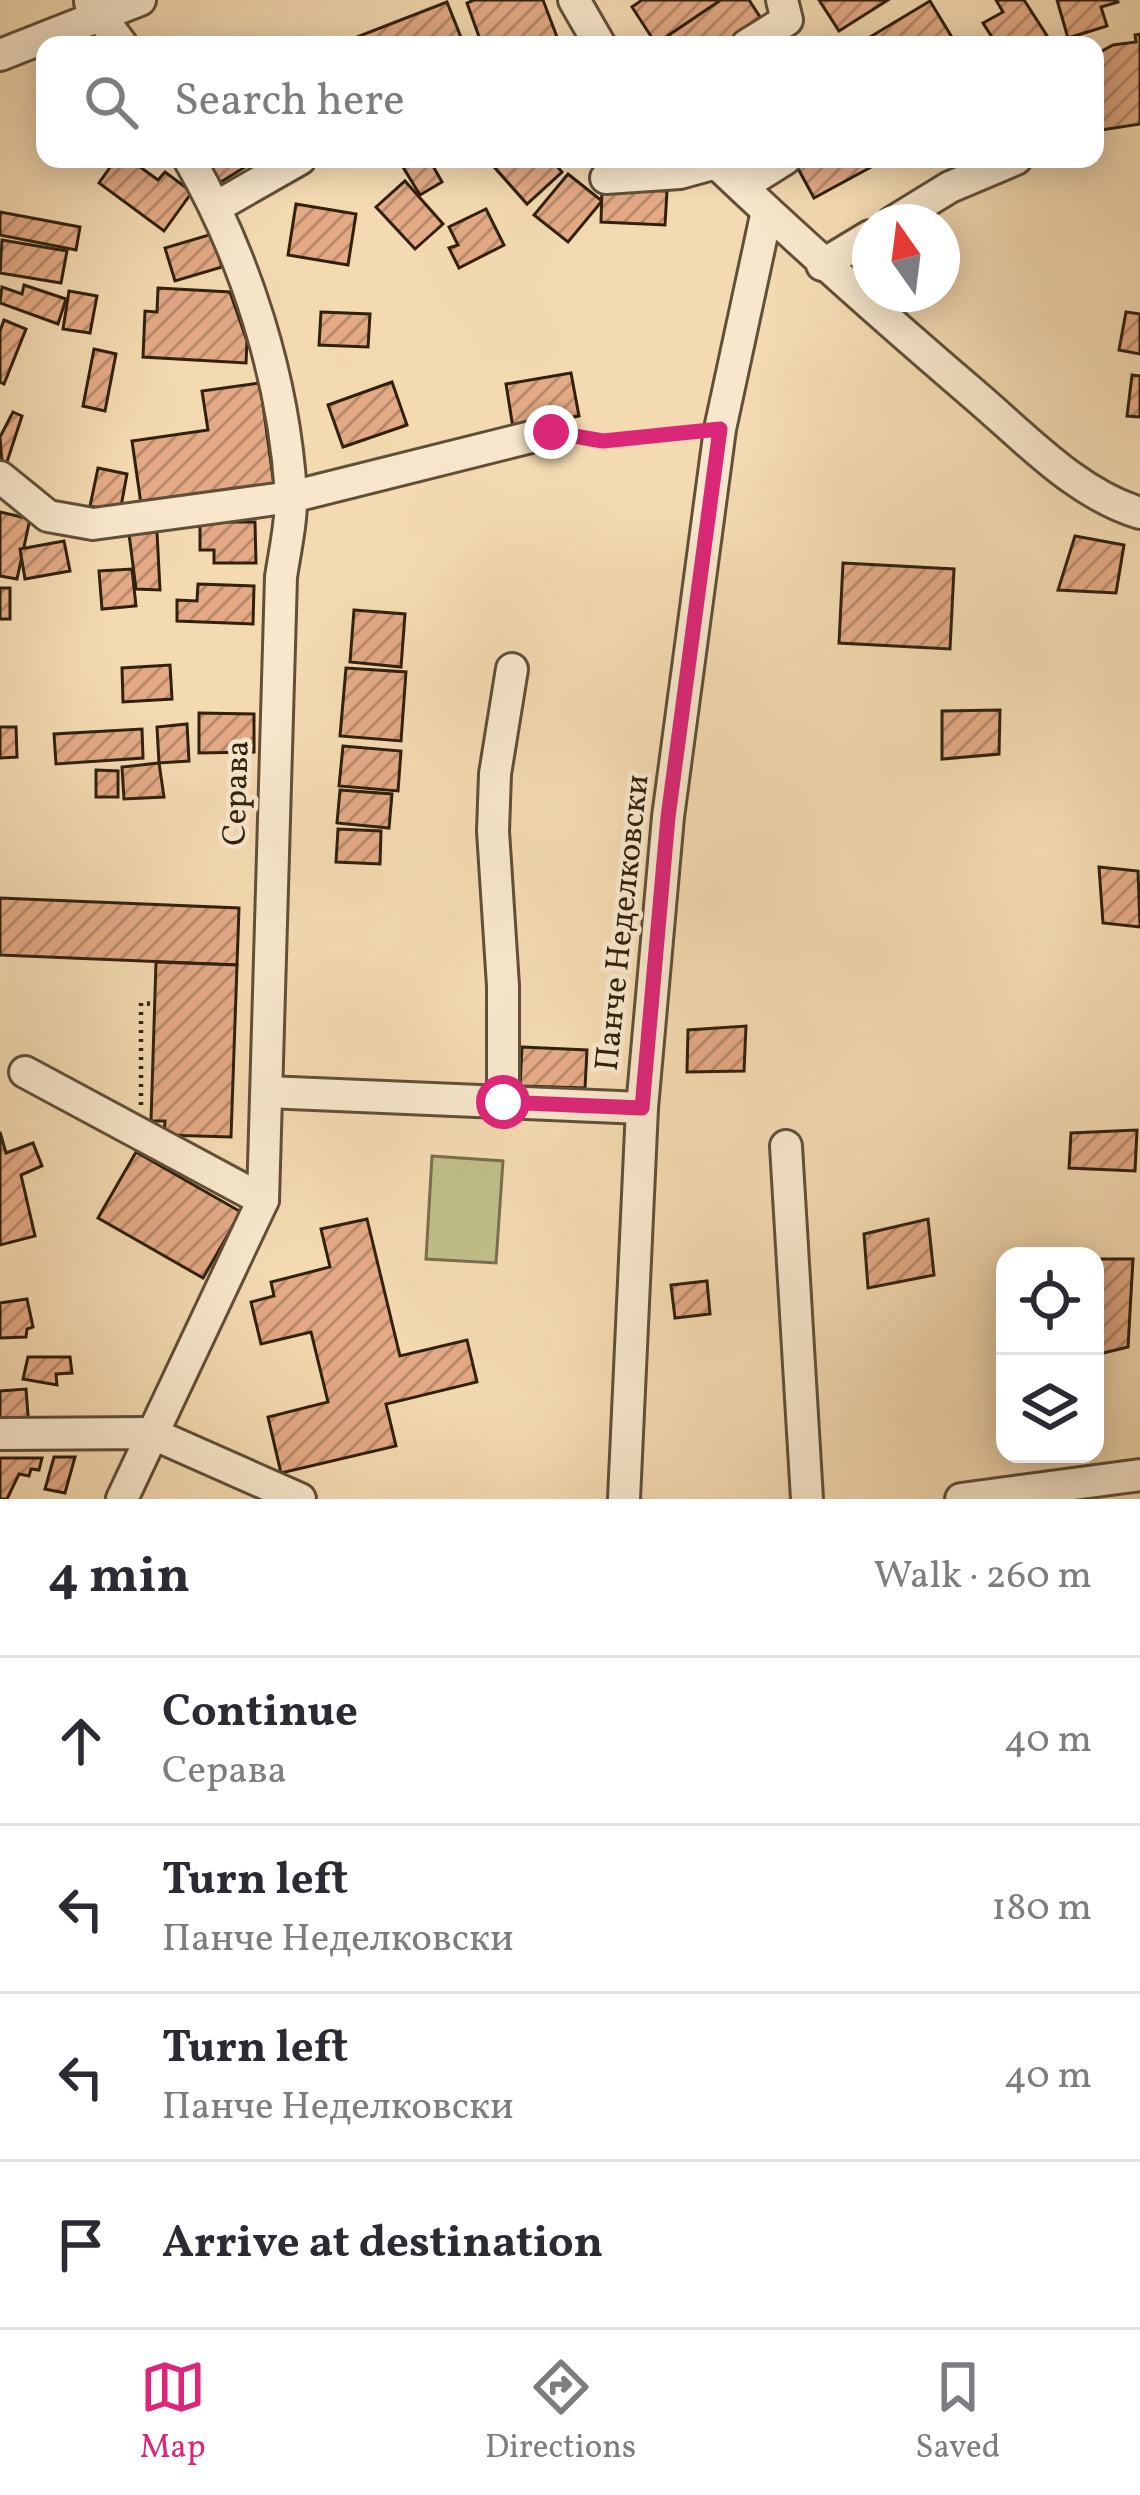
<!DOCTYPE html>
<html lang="en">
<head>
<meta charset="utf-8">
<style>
	body { margin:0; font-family:Vollkorn,serif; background:#f7f7f7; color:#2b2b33 }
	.controls { position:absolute; right:36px; bottom:36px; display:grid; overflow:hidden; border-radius:24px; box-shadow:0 6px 30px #0003 }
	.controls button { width:108px; height:108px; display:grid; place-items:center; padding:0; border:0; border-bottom:3px solid #e1e1e2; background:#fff; color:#2b2b33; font:60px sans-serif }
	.compass { position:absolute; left:852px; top:204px; width:108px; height:108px; border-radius:50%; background:#fff; box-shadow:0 6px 30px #0003; rotate:346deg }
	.stop { position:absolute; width:36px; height:36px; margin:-27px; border:9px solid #db2777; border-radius:50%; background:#fff }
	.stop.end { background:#db2777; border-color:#fff; box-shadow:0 3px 12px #0008 }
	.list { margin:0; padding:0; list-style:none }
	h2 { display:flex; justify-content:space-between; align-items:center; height:156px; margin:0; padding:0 48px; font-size:51px }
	h2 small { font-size:39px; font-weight:400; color:#7c7c81 }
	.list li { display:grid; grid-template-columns:78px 1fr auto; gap:36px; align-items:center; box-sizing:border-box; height:168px; padding:0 48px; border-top:3px solid #e1e1e2 }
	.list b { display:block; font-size:45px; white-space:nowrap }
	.list p { margin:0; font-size:39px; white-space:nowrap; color:#7c7c81 }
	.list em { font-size:39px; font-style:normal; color:#7c7c81 }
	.icon { flex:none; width:66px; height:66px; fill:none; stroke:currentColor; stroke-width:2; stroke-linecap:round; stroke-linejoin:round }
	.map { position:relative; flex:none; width:1140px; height:1499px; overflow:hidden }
	.search { position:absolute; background:#fff; box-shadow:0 6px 30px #0003; left:36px; right:36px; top:36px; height:132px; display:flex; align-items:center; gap:30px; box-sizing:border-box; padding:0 42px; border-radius:24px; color:#7c7c81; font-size:45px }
	.sheet { height:828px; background:#fff }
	nav { display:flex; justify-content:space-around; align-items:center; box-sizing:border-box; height:168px; border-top:3px solid #e1e1e2; background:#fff; font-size:33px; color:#7c7c81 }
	nav a { display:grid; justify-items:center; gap:6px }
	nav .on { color:#db2777 }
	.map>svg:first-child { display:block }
	.park { fill:#bfbe89; stroke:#78704c; stroke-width:3 }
	.building { fill:url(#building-hatch); stroke:#30210e; stroke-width:3 }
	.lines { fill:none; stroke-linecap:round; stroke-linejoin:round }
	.minor-casing { stroke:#614f37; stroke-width:36 }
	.path { stroke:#30210e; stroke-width:4.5; stroke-dasharray:3 6; stroke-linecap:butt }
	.minor { stroke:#f8e7cc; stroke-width:30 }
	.route { stroke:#db2777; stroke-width:15 }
	.labels { text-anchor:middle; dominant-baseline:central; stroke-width:9; stroke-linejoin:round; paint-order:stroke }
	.street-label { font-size:33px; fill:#30210e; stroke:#f8e7cc }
</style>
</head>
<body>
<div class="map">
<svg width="1140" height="1499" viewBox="0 0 1140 1499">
	<defs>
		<pattern id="building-hatch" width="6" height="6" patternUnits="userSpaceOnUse" patternTransform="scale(3)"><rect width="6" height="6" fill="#e3aa85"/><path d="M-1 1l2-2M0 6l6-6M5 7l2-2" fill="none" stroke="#b88a6b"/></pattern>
	</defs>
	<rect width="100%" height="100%" fill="#f4dab1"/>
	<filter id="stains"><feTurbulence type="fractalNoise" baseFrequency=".00167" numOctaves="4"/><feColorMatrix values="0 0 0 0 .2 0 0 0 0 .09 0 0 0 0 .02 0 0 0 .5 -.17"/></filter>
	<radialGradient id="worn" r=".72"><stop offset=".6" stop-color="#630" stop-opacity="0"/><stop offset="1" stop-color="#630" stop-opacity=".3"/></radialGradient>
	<path class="park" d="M432 1156 503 1161 496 1263 426 1259Z"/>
	<g class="building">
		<path d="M474 0H543L560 45H482L467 3Z"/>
		<path d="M642 0H721L656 44 632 7Z"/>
		<path d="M721 0H749L762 20 724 45H675L669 35Z"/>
		<path d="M819 0H888L839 31Z"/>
		<path d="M996 0H1024L1051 42 997 45 983 23 1003 12Z"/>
		<path d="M1057 0H1117L1118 2 1101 7 1107 26 1068 38Z"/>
		<path d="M930 1 953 39 943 45H874L870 37Z"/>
		<path d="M447 2 464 45H351L349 40Z"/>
		<path d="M1140 34V124L1095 131V55L1113 45 1136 42 1135 35Z"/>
		<path d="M116 159H147L140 167 158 180 165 172 192 192 164 231 99 183Z"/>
		<path d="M200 159H258L216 185Z"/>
		<path d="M398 159H429L442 182 420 195Z"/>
		<path d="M487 159H551L562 172 527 204Z"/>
		<path d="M802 159H886L814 198 795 163Z"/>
		<path d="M568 174 602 201 568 242 534 215Z"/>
		<path d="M405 181 443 224 415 249 376 207Z"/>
		<path d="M602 188 667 191 665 225 601 222Z"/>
		<path d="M296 204 356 214 348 265 288 255Z"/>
		<path d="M486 209 504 245 459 268 449 248 458 245 449 227Z"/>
		<path d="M0 212 80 227 76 250 0 235Z"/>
		<path d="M212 234 222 267 175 281 165 248Z"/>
		<path d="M2 240 67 251 61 283 0 273Z"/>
		<path d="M24 285 66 299 58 324 0 303 2 287 22 294Z"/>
		<path d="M158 288 230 292 247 341 246 363 143 357 145 311 157 312Z"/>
		<path d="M69 291 97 296 90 333 63 329Z"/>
		<path d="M321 312 370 314 368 347 319 345Z"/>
		<path d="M1126 312 1140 314V354L1119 350Z"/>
		<path d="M4 320 26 329 4 384 0 382V331Z"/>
		<path d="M94 349 116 354 105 411 83 406Z"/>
		<path d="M571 373 579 416 513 428 506 384Z"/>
		<path d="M1132 375 1140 376V417L1127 416Z"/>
		<path d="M392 382 407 425 343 447 328 405Z"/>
		<path d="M260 383 274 485 141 504 132 441 208 430 202 391Z"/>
		<path d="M13 412 22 416 3 474 0 437Z"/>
		<path d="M98 468 127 474 120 512 90 506Z"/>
		<path d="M0 512 30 519 17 579 0 576Z"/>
		<path d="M200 522H255L256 563H214V550H200Z"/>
		<path d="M157 532 160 590 136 589 129 534Z"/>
		<path d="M1075 536 1124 545 1116 593 1058 590Z"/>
		<path d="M64 541 70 571 25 579 20 549Z"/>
		<path d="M843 563 954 569 950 649 839 643Z"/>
		<path d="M132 569 136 606 102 609 99 571Z"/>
		<path d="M198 584 254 586 253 624 177 621V600L197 601Z"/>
		<rect x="0" y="588" width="10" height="31"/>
		<path d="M354 610 405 614 401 667 350 662Z"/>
		<path d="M170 665 172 699 123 702 122 668Z"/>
		<path d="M346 668 406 672 401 741 340 736Z"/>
		<path d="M1000 710 999 754 942 759V711Z"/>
		<path d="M199 713 254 714V752L199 753Z"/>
		<path d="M187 724 189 761 159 763 157 727Z"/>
		<path d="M0 727H16L17 757 0 758Z"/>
		<path d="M142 729 143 758 56 764 54 734Z"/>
		<path d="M343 746 401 751 398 791 339 786Z"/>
		<path d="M159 763 164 797 124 799 122 767Z"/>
		<path d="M96 770 118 771V797H96Z"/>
		<path d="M340 790 392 794 389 828 337 823Z"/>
		<path d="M338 829 381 831 380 864 336 862Z"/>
		<path d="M1099 867 1138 871 1140 927 1103 923Z"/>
		<path d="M0 898 239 908 237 965 0 955Z"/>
		<path d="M156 962 237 965 231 1137 164 1135 165 1121H151Z"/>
		<path d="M746 1026 744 1071 687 1072 688 1030Z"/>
		<path d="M522 1047 587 1050 585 1088 520 1086Z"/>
		<path d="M1137 1130 1135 1171 1069 1168 1071 1133Z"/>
		<path d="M0 1132 6 1153 33 1143 42 1166 21 1175 35 1236 0 1245Z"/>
		<path d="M136 1152 241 1212 203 1278 98 1218Z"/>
		<path d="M367 1219 400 1356 467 1340 477 1382 386 1404 396 1446 281 1473 268 1417 328 1402 311 1332 261 1344 251 1302 274 1296 271 1282 330 1267 321 1229Z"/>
		<path d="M928 1219 934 1275 868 1288 864 1234Z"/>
		<path d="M1095 1259H1133L1128 1347 1095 1355Z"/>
		<path d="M707 1281 710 1314 675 1318 671 1285Z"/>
		<path d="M27 1299 33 1327 27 1329 26 1337 0 1338V1303Z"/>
		<path d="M28 1357H70L72 1373 56 1374 57 1385 23 1379Z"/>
		<path d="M26 1389 29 1428 0 1430V1391Z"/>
		<path d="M54 1457H75L65 1493 45 1489Z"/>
		<path d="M0 1458H42L39 1470 31 1469 29 1476 19 1474 7 1499H0Z"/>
	</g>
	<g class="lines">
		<defs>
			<g id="minor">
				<path d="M574 0 600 45"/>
				<path d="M90 2 122 45"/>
				<path d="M747 45 787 20 782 0"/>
				<path d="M0 55 140 0"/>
				<path d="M712 159C798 241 887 320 977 397 1026 439 1077 494 1140 513"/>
				<path d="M606 178 680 173 716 163"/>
				<path d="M742 186 785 159"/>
				<path d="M216 207 300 159"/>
				<path d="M893 222 950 187 1016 159"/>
				<path d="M822 265 870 236"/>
				<path d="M0 477 48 516 93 524 291 497 551 432"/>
				<path d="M25 1072 263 1200"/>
				<path d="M267 1092 642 1108"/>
				<path d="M503 1102V986L493 831 495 774 512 669"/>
				<path d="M786 1146 807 1499"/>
				<path d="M0 1434 151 1433 300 1499"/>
				<path d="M122 1499 263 1200 281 577C285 550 292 520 291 494 284 379 246 258 189 159"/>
				<path d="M624 1499 642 1108 668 817 720 429 767 211"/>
				<path d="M961 1499 1140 1475"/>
			</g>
		</defs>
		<use href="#minor" class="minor-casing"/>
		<g class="path">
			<path d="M574 436 603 441 694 432"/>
			<path d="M141 1105V1003L155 1004"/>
		</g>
		<use href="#minor" class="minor"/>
	</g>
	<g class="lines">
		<path class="route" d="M503 1102 642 1108 668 817 720 429 603 441 551 432"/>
	</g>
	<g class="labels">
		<g class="street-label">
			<text transform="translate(238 793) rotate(-88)">Серава</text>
			<text transform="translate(624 923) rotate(-84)">Панче Неделковски</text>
		</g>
	</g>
	<rect width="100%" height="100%" filter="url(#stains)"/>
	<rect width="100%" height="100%" fill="url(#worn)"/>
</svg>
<div class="controls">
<button><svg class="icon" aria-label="locate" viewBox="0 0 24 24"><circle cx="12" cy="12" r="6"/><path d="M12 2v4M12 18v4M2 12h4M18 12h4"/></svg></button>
<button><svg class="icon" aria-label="layers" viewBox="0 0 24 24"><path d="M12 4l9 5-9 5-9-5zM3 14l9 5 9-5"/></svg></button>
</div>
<svg class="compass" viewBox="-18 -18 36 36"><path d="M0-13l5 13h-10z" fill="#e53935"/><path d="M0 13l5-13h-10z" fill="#7c7c81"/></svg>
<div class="stop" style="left:503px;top:1102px"></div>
<div class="stop end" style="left:551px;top:432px"></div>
<div class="search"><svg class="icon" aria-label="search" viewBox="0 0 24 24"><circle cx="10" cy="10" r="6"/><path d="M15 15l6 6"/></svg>Search here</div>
</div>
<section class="sheet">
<h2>4 min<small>Walk · 260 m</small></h2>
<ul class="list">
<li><svg class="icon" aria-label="ahead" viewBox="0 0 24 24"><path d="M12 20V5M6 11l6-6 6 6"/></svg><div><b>Continue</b><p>Серава</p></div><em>40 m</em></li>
<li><svg class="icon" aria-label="left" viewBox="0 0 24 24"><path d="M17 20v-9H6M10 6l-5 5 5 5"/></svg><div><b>Turn left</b><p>Панче Неделковски</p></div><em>180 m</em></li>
<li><svg class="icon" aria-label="left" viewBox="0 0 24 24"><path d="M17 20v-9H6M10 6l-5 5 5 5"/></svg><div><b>Turn left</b><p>Панче Неделковски</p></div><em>40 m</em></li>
<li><svg class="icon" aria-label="arrive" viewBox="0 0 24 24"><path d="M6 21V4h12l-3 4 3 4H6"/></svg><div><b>Arrive at destination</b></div></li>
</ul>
</section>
<nav>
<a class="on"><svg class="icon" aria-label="map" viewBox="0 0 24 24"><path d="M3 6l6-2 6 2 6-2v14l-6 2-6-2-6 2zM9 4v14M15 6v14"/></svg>Map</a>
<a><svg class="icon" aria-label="directions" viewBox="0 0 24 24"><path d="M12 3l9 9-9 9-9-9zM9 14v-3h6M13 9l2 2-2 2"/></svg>Directions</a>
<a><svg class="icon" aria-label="saved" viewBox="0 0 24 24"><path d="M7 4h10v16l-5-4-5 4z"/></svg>Saved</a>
</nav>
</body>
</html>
